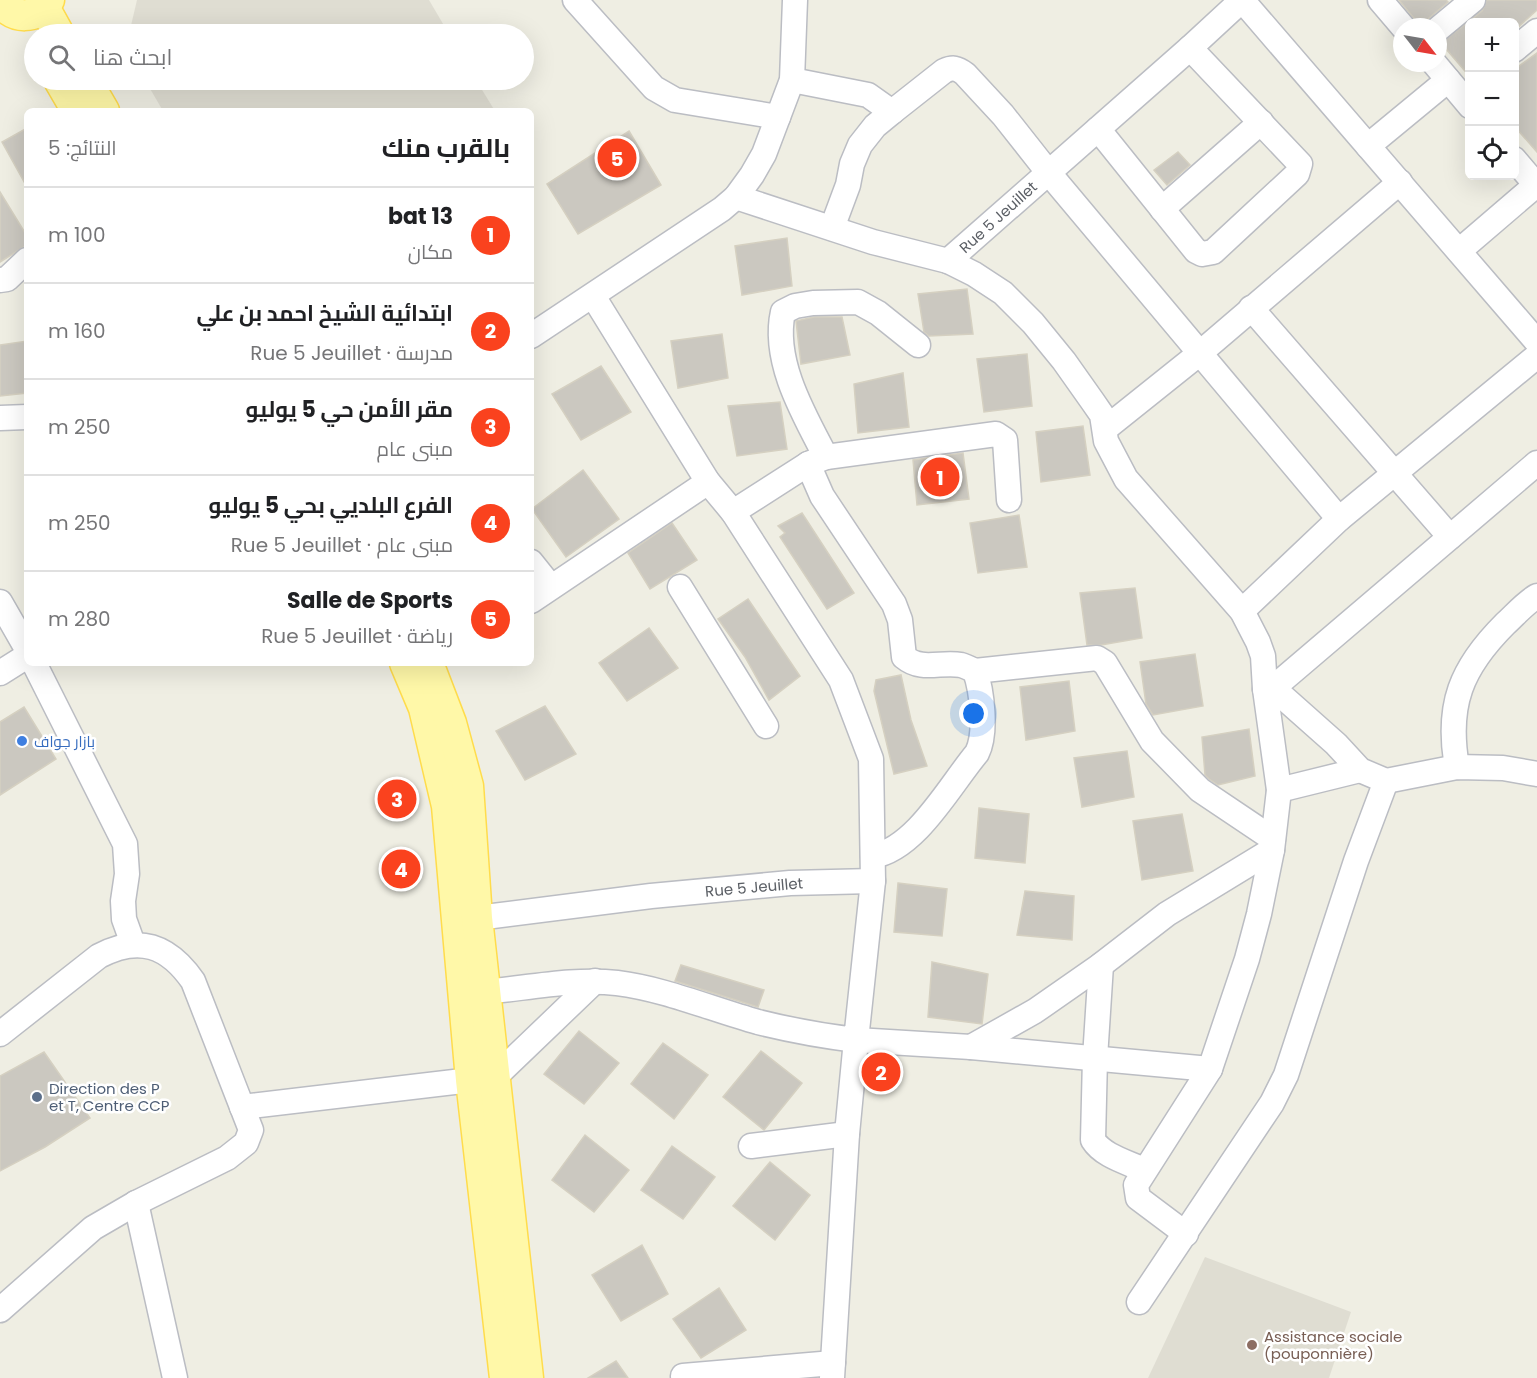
<!DOCTYPE html>
<html lang="ar">
<head>
<meta charset="utf-8">
<style>
	body { margin:0; font-family:Poppins,Cairo,sans-serif; background:#f6f6f6; color:#202124; direction:rtl }
	.controls { position:absolute; right:18px; top:18px; display:grid; overflow:hidden; border-radius:9px; box-shadow:0 6px 24px #0002 }
	.controls button { width:54px; height:54px; display:grid; place-items:center; padding:0; border:0; border-bottom:2px solid #e0e0e0; background:#fff; color:#202124; font:30px sans-serif }
	.compass { position:absolute; left:1393px; top:18px; width:54px; height:54px; border-radius:50%; background:#fff; box-shadow:0 6px 24px #0002; rotate:121deg }
	.you { position:absolute; left:974px; top:714px; width:21px; height:21px; margin:-15px; border:4px solid #fff; border-radius:50%; background:#1a73e8; box-shadow:0 0 0 9px #1a73e833 }
	.badge { display:grid; place-items:center; width:39px; height:39px; border-radius:50%; background:#fa421e; color:#fff; font-size:20px; font-weight:700 }
	.pin { position:absolute; translate:-50% -50%; border:3px solid #fff; box-shadow:0 2px 6px #0006 }
	.list { margin:0; padding:0; list-style:none }
	h2 { display:flex; justify-content:space-between; align-items:center; height:78px; margin:0; padding:0 24px; font-size:26px }
	h2 small { font-size:20px; font-weight:400; color:#757577 }
	.list li { display:grid; grid-template-columns:39px 1fr auto; gap:18px; align-items:center; box-sizing:border-box; height:96px; padding:0 24px; border-top:2px solid #e0e0e0 }
	.list b { display:block; font-size:22px; white-space:nowrap }
	.list p { margin:0; font-size:20px; white-space:nowrap; color:#757577 }
	.list em { font-size:20px; font-style:normal; color:#757577 }
	.icon { flex:none; width:33px; height:33px; fill:none; stroke:currentColor; stroke-width:2; stroke-linecap:round; stroke-linejoin:round }
	.map { position:relative; flex:none; width:1537px; height:1378px; overflow:hidden; direction:ltr }
	.search { position:absolute; background:#fff; box-shadow:0 6px 24px #0002; left:24px; top:24px; width:510px; height:66px; display:flex; align-items:center; gap:15px; box-sizing:border-box; padding:0 21px; border-radius:33px; color:#757577; font-size:22px }
	.panel { position:absolute; background:#fff; box-shadow:0 6px 24px #0002; left:24px; top:108px; width:510px; height:558px; border-radius:9px; direction:rtl }
	.map>svg:first-child { display:block }
	.education { fill:#dfddd2 }
	.building { fill:#cbc8c0; stroke:#d5d0c1; stroke-width:1.5 }
	.lines { fill:none; stroke-linecap:round; stroke-linejoin:round }
	.minor-casing { stroke:#bbbdc3; stroke-width:27 }
	.major-casing { stroke:#ffdc4c; stroke-width:33 }
	.minor { stroke:#fff; stroke-width:24 }
	.major { stroke:#fff8a8; stroke-width:30 }
	.shop-dot { fill:#3f7fe0; stroke:#fff; stroke-width:2 }
	.service-dot { fill:#5c6f8a; stroke:#fff; stroke-width:2 }
	.education-dot { fill:#8d6e63; stroke:#fff; stroke-width:2 }
	.labels { text-anchor:middle; dominant-baseline:central; stroke-width:5; stroke-linejoin:round; paint-order:stroke }
	.street-label { font-size:15px; fill:#5b5f65; stroke:#fff }
	.shop-label { font-size:15px; fill:#366cbe; stroke:#fff; text-anchor:start }
	.service-label { font-size:15px; fill:#4e5e75; stroke:#fff; text-anchor:start }
	.education-label { font-size:15px; fill:#785e54; stroke:#fff; text-anchor:start }
</style>
</head>
<body>
<div class="map">
<svg width="1537" height="1378" viewBox="0 0 1537 1378">
	<rect width="100%" height="100%" fill="#efeee3"/>
	<g class="education">
		<path d="M137 0H429L449 34H129Z"/>
		<path d="M145 80H476L495 111H163Z"/>
		<path d="M1205 1257 1351 1312 1329 1378H1148Z"/>
	</g>
	<g class="building">
		<path d="M1399 0H1446L1448 2 1429 18 1424 27H1417L1414 18Z"/>
		<path d="M1487 0H1537V10L1515 30V22H1470V77L1441 43 1482 11Z"/>
		<path d="M1537 53V152L1515 127V69Z"/>
		<path d="M27 128V187L2 142Z"/>
		<path d="M629 131 661 185 578 234 547 184Z"/>
		<path d="M1178 152 1190 165 1167 185 1154 170Z"/>
		<path d="M0 192 27 236V245L0 262Z"/>
		<path d="M787 238 792 286 742 295 735 246Z"/>
		<path d="M967 289 973 334 929 336 924 332 918 294Z"/>
		<path d="M814 317H842L850 355 801 364 796 321Z"/>
		<path d="M722 334 728 378 678 388 671 341Z"/>
		<path d="M27 341V393L0 396V345Z"/>
		<path d="M1027 354 1032 406 984 412 977 359Z"/>
		<path d="M601 366 631 412 581 440 552 394Z"/>
		<path d="M903 373 909 427 858 433 854 384Z"/>
		<path d="M780 402 787 449 737 456 728 406Z"/>
		<path d="M1083 426 1090 475 1041 482 1036 432Z"/>
		<path d="M963 453 969 499 917 505 913 460Z"/>
		<path d="M583 470 619 519 566 557 532 509Z"/>
		<path d="M802 513 854 593 827 609 780 537 785 533 778 526Z"/>
		<path d="M1019 515 1027 567 978 573 970 523Z"/>
		<path d="M672 523 697 560 650 589 628 553Z"/>
		<path d="M1135 588 1142 638 1101 645H1087L1080 593Z"/>
		<path d="M748 599 800 676 769 700 745 657 718 619Z"/>
		<path d="M649 628 678 668 627 701 599 663Z"/>
		<path d="M1195 654 1203 706 1153 715 1146 704 1140 662Z"/>
		<path d="M901 675 911 720 927 766 894 774 874 691 876 680Z"/>
		<path d="M1069 681 1075 731 1026 740 1020 687Z"/>
		<path d="M545 706 576 754 525 780 496 731Z"/>
		<path d="M24 707 56 759 0 795V722Z"/>
		<path d="M1249 729 1255 776 1218 785 1209 779 1205 775 1202 737Z"/>
		<path d="M1127 751 1134 797 1082 807 1074 758Z"/>
		<path d="M979 808 1029 814 1025 863 975 858Z"/>
		<path d="M1182 814 1193 871 1142 880 1133 821Z"/>
		<path d="M898 883 947 889 942 936 894 932Z"/>
		<path d="M1025 891 1074 896 1072 940 1017 935Z"/>
		<path d="M932 962 988 974 982 1024 928 1017Z"/>
		<path d="M681 965 764 990 758 1007 675 981Z"/>
		<path d="M579 1031 619 1063 584 1104 544 1074Z"/>
		<path d="M663 1043 708 1075 674 1119 631 1084Z"/>
		<path d="M761 1051 802 1083 764 1130 723 1097Z"/>
		<path d="M44 1052 90 1118 45 1147 0 1171V1076Z"/>
		<path d="M585 1135 629 1170 594 1212 552 1180Z"/>
		<path d="M672 1146 715 1177 683 1219 641 1190Z"/>
		<path d="M770 1162 810 1195 775 1240 733 1206Z"/>
		<path d="M642 1245 668 1294 621 1321 592 1275Z"/>
		<path d="M719 1288 746 1330 701 1358 673 1319Z"/>
		<path d="M616 1361 628 1378H588Z"/>
	</g>
	<g class="lines">
		<defs>
			<g id="minor">
				<path d="M575 0 654 88 675 100 778 117"/>
				<path d="M1242 0 1537 342"/>
				<path d="M1380 0 1403 27"/>
				<path d="M1438 29 1473 0"/>
				<path d="M1514 50 1537 31"/>
				<path d="M1434 63 1470 106"/>
				<path d="M792 80 868 95 892 112 875 126 860 145 852 164 848 185 832 228"/>
				<path d="M892 112 944 71C953 67 957 68 965 74L1003 115 1048 172 1339 519"/>
				<path d="M1098 129 1196 251 1202 254 1213 252 1297 174 1300 164 1190 48"/>
				<path d="M1368 146 1448 80"/>
				<path d="M1514 159 1537 186"/>
				<path d="M736 197 873 242 948 261 974 274 1003 293 1033 323 1064 361 1093 402 1102 415 1106 441 1126 479 1242 611 1258 642 1263 656 1265 689 1279 790 1272 850 1259 914 1247 959 1210 1069 1136 1185 1138 1198 1186 1234"/>
				<path d="M1162 209 1261 122"/>
				<path d="M1459 251 1536 185"/>
				<path d="M948 261 1190 48 1242 0"/>
				<path d="M0 280 7 279 27 260"/>
				<path d="M1251 308 1450 537"/>
				<path d="M531 336 722 209 736 197 752 175 764 154 792 80 795 0"/>
				<path d="M0 418 27 417"/>
				<path d="M1105 429 1200 353 1400 182"/>
				<path d="M826 457C804 415 772 361 783 312L795 306 813 303 858 302 878 313 918 345"/>
				<path d="M808 464 822 496 894 604 900 620 904 657C922 672 941 661 961 665 965 666 971 669 975 671 982 691 987 733 977 753 950 785 916 849 873 856"/>
				<path d="M733 512 808 464 826 457 996 434 1005 440 1009 500"/>
				<path d="M531 562 551 587"/>
				<path d="M680 587 766 726"/>
				<path d="M531 601 708 482"/>
				<path d="M0 602 27 649"/>
				<path d="M1242 611 1339 519 1537 356"/>
				<path d="M34 663 125 844 127 874 123 901 124 919 133 944"/>
				<path d="M975 671 1097 658 1105 663 1152 741 1200 790 1273 839"/>
				<path d="M0 673 27 656"/>
				<path d="M1273 688 1336 744 1360 770 1386 781 1457 767 1503 768 1537 774"/>
				<path d="M1265 689 1273 688 1537 463"/>
				<path d="M1457 767C1446 705 1461 668 1505 624 1515 615 1525 603 1537 596"/>
				<path d="M1279 790 1360 770"/>
				<path d="M477 918 651 896 790 883 873 881"/>
				<path d="M1101 965 1095 1058 1093 1140C1103 1156 1127 1162 1144 1170"/>
				<path d="M485 992C528 988 574 978 617 983 665 989 711 1009 758 1022 790 1030 823 1036 856 1040L873 881 871 759 841 680 733 512 708 482 593 296"/>
				<path d="M0 1034 99 956C139 935 168 945 193 981L251 1130 246 1143 227 1158 136 1203 93 1228 0 1310"/>
				<path d="M971 1047 1035 1011 1101 965 1167 914 1272 850"/>
				<path d="M496 1076 595 981"/>
				<path d="M242 1107 471 1080"/>
				<path d="M751 1146 847 1134"/>
				<path d="M136 1203 175 1378"/>
				<path d="M1139 1302 1272 1103 1286 1075 1356 861 1386 781"/>
				<path d="M683 1376 833 1363"/>
				<path d="M832 1378 847 1134 856 1040 971 1047 1210 1069"/>
			</g>
			<g id="major">
				<path d="M0 1C14 20 36 20 49 0"/>
				<path d="M44 7 59 34"/>
				<path d="M59 80 77 111"/>
				<path d="M86 80 104 111"/>
				<path d="M405 663 424 708 447 806 471 1080 505 1378"/>
				<path d="M428 663 451 723 468 786 477 918 528 1378"/>
			</g>
		</defs>
		<use href="#minor" class="minor-casing"/>
		<use href="#major" class="major-casing"/>
		<use href="#minor" class="minor"/>
		<use href="#major" class="major"/>
	</g>
	<circle class="shop-dot" cx="22" cy="741" r="6"/>
	<circle class="service-dot" cx="37" cy="1097" r="6"/>
	<circle class="education-dot" cx="1252" cy="1345" r="6"/>
	<g class="labels">
		<g class="street-label">
			<text transform="translate(998 217) rotate(-42)">Rue 5 Jeuillet</text>
			<text transform="translate(754 887) rotate(-5)">Rue 5 Jeuillet</text>
		</g>
		<g class="shop-label">
			<text x="34" y="741">بازار جواف</text>
		</g>
		<g class="service-label">
			<text x="49" y="1088">Direction des P<tspan x="49" dy="17">et T, Centre CCP</tspan></text>
		</g>
		<g class="education-label">
			<text x="1264" y="1336">Assistance sociale<tspan x="1264" dy="17">(pouponnière)</tspan></text>
		</g>
	</g>
</svg>
<div class="controls">
<button>+</button>
<button>−</button>
<button><svg class="icon" aria-label="locate" viewBox="0 0 24 24"><circle cx="12" cy="12" r="6"/><path d="M12 2v4M12 18v4M2 12h4M18 12h4"/></svg></button>
</div>
<svg class="compass" viewBox="-18 -18 36 36"><path d="M0-13l5 13h-10z" fill="#e53935"/><path d="M0 13l5-13h-10z" fill="#757577"/></svg>
<div class="you"></div>
<div class="pin badge" style="left:940px;top:477px">1</div>
<div class="pin badge" style="left:881px;top:1072px">2</div>
<div class="pin badge" style="left:397px;top:799px">3</div>
<div class="pin badge" style="left:401px;top:869px">4</div>
<div class="pin badge" style="left:617px;top:158px">5</div>
<div class="search"><svg class="icon" aria-label="search" viewBox="0 0 24 24"><circle cx="10" cy="10" r="6"/><path d="M15 15l6 6"/></svg>ابحث هنا</div>
<section class="panel">
<h2>بالقرب منك<small>النتائج: 5</small></h2>
<ul class="list">
<li><span class="badge">1</span><div><b>bat 13</b><p>مكان</p></div><em>100 m</em></li>
<li><span class="badge">2</span><div><b>ابتدائية الشيخ احمد بن علي</b><p>مدرسة · Rue 5 Jeuillet</p></div><em>160 m</em></li>
<li><span class="badge">3</span><div><b>مقر الأمن حي 5 يوليو</b><p>مبنى عام</p></div><em>250 m</em></li>
<li><span class="badge">4</span><div><b>الفرع البلديي بحي 5 يوليو</b><p>مبنى عام · Rue 5 Jeuillet</p></div><em>250 m</em></li>
<li><span class="badge">5</span><div><b>Salle de Sports</b><p>رياضة · Rue 5 Jeuillet</p></div><em>280 m</em></li>
</ul>
</section>
</div>
</body>
</html>
